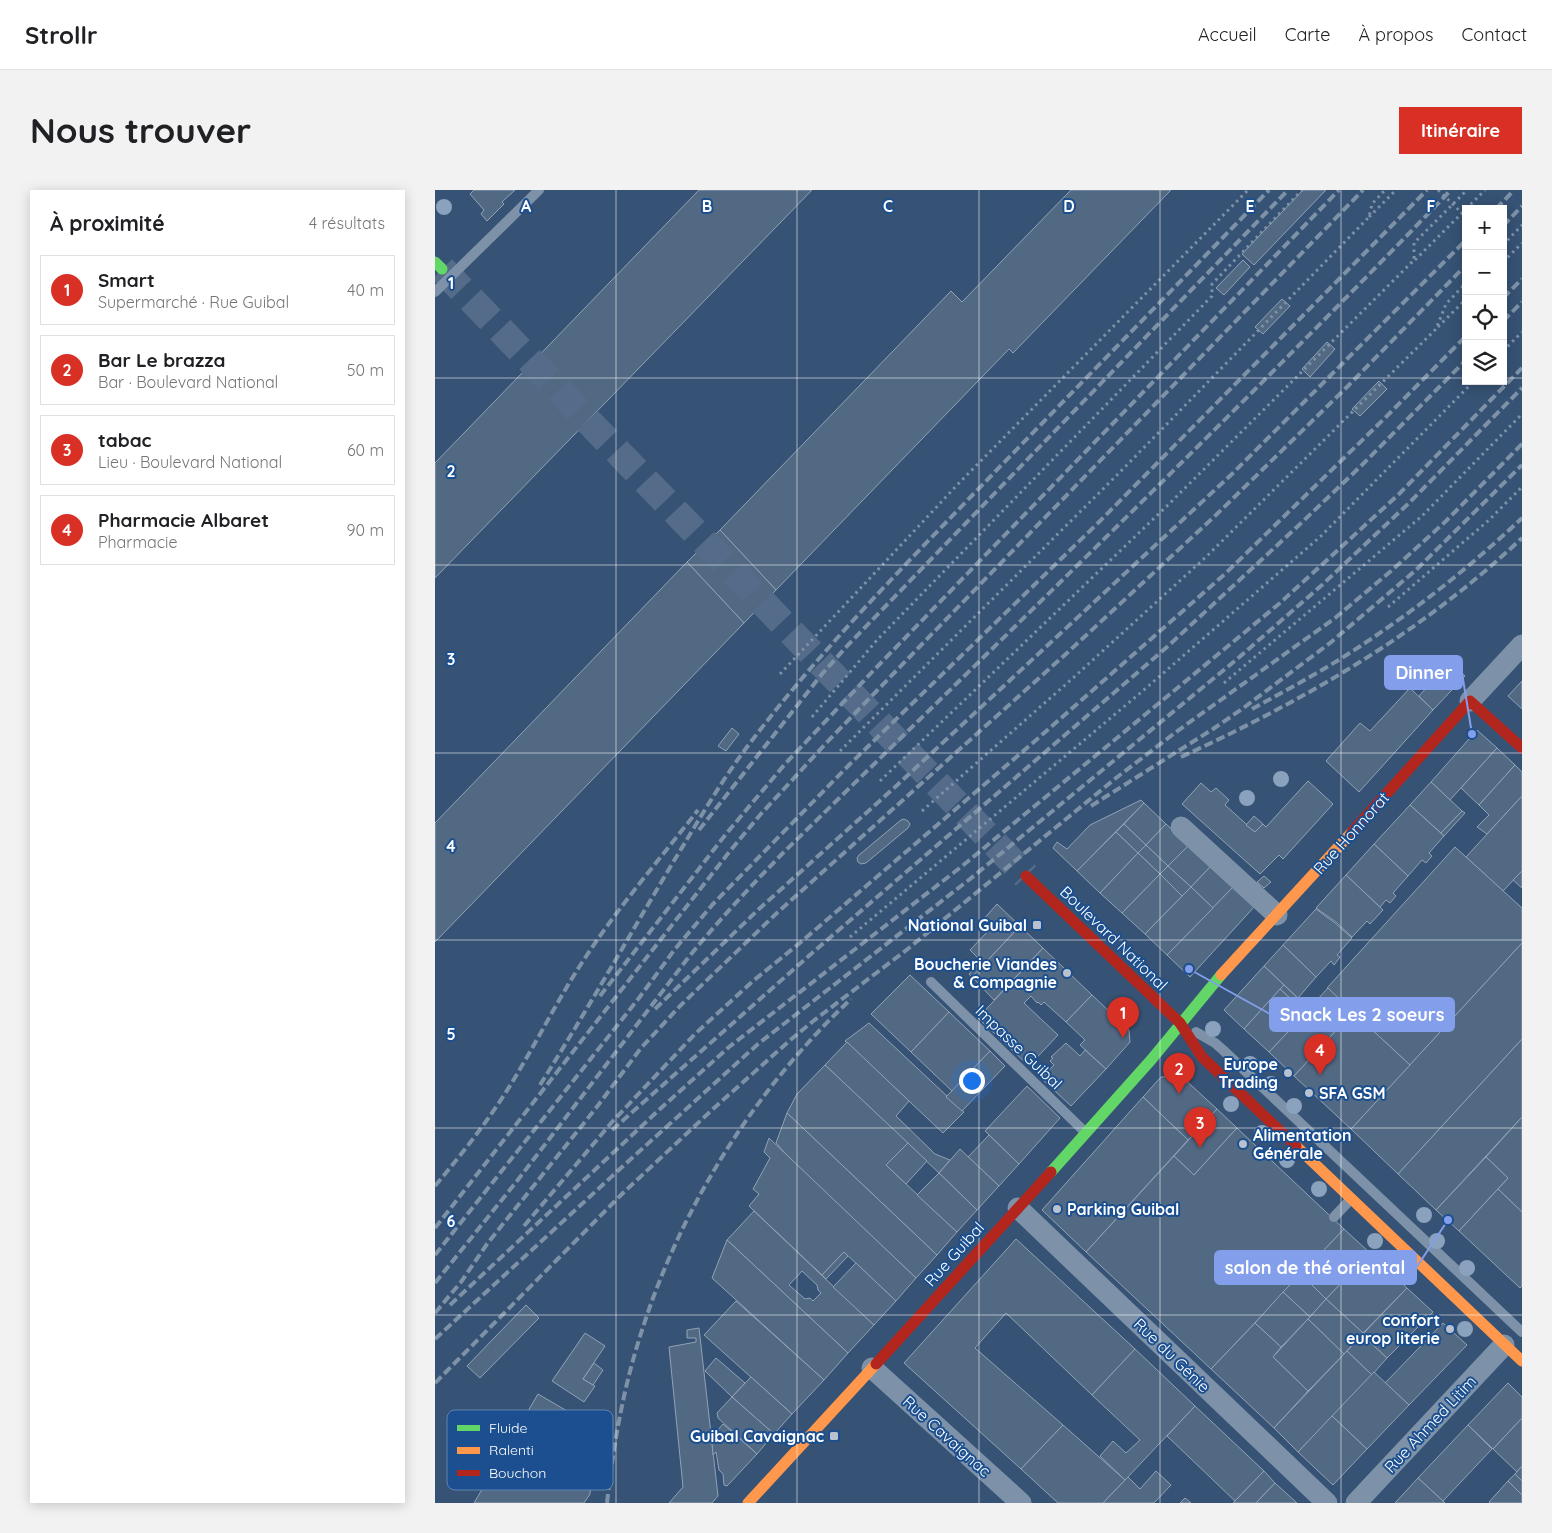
<!DOCTYPE html>
<html lang="fr">
<head>
<meta charset="utf-8">
<style>
	body { margin:0; font-family:Quicksand,sans-serif; background:#f2f2f2; color:#202124 }
	.controls { position:absolute; right:15px; top:15px; display:grid; overflow:hidden; border-radius:0px; box-shadow:0 2px 12px #0003 }
	.controls button { width:45px; height:45px; display:grid; place-items:center; padding:0; border:0; border-bottom:1px solid #e0e0e0; background:#fff; color:#202124; font:25px sans-serif }
	.you { position:absolute; left:536px; top:890px; width:18px; height:18px; margin:-12px; border:4px solid #fff; border-radius:50%; background:#1a73e8; box-shadow:0 0 0 8px #1a73e833 }
	.badge { display:grid; place-items:center; width:32px; height:32px; border-radius:50%; background:#d93025; color:#fff; font-size:16px; font-weight:700 }
	.pin { position:absolute; translate:-50% -41px; filter:drop-shadow(0 1px 2px #0008) }
	.pin::after { content:''; position:absolute; top:26px; width:18px; height:15px; background:inherit; clip-path:polygon(0 0,100% 0,50% 100%) }
	.list { margin:0; padding:0; list-style:none }
	h2 { display:flex; justify-content:space-between; align-items:center; height:65px; margin:0; padding:0 20px; font-size:21px }
	h2 small { font-size:16px; font-weight:400; color:#757577 }
	.list li { display:grid; grid-template-columns:32px 1fr auto; gap:15px; align-items:center; box-sizing:border-box; height:70px; margin:0 10px 10px; padding:0 10px; border:1px solid #e0e0e0; border-radius:0px }
	.list b { display:block; font-size:19px; white-space:nowrap }
	.list p { margin:0; font-size:16px; white-space:nowrap; color:#757577 }
	.list em { font-size:16px; font-style:normal; color:#757577 }
	.icon { flex:none; width:28px; height:28px; fill:none; stroke:currentColor; stroke-width:2; stroke-linecap:round; stroke-linejoin:round }
	.map { position:relative; flex:none; width:1087px; height:1313px; overflow:hidden; border-radius:0px }
	header { display:flex; align-items:center; gap:30px; box-sizing:border-box; height:70px; padding:0 25px; background:#fff; border-bottom:1px solid #e0e0e0 }
	header strong { font-size:24px }
	nav { display:flex; gap:28px; margin-inline-start:auto; font-size:18px }
	.intro { display:flex; align-items:center; justify-content:space-between; box-sizing:border-box; height:120px; padding:0 30px }
	h1 { margin:0; font-size:35px }
	.button { padding:12px 22px; border-radius:0px; background:#d93025; color:#fff; font-size:18px; font-weight:700 }
	main { display:flex; gap:30px; padding:0 30px }
	aside { flex:1; background:#fff; border-radius:0px; box-shadow:0 2px 12px #0003 }
	.map>svg:first-child { display:block }
	.building { fill:#526984; stroke:#92a2b6; fill-rule:evenodd }
	.lines { fill:none; stroke-linecap:round; stroke-linejoin:round }
	.secondary-tunnel { stroke:#546c89; stroke-width:28; stroke-dasharray:28 14; stroke-linecap:butt }
	.path { stroke:#7d92a8; stroke-width:3; stroke-dasharray:2.5 4; stroke-linecap:butt }
	.lane { stroke:#7d92a8; stroke-width:10 }
	.street { stroke:#7d92a8; stroke-width:21 }
	.fast { stroke:#63d668; stroke-width:11 }
	.slow { stroke:#ff974d; stroke-width:11 }
	.jam { stroke:#b3261e; stroke-width:11 }
	.rail { stroke:#7e92a7; stroke-width:4; stroke-dasharray:9 4; stroke-linecap:butt }
	.tree { fill:#8aa2be }
	.grid { fill:none; stroke:#fff; stroke-width:1; stroke-opacity:0.55 }
	.poi-dot { fill:#b9c2ce; stroke:#1b4f8f; stroke-width:2 }
	.labels { text-anchor:middle; dominant-baseline:central; stroke-width:4; stroke-linejoin:round; paint-order:stroke }
	.street-label { font-size:16px; fill:#fff; stroke:#1b4f8f }
	.poi-label { font-size:16px; font-weight:bold; fill:#fff; stroke:#1b4f8f; text-anchor:end }
	.key { fill:#1b4f8f; stroke:#5f84b1; stroke-width:1 }
	.key-label { font-size:14px; fill:#fff }
	.grid-label { font-size:16px; text-anchor:middle; font-weight:bold; fill:#fff; stroke:#1b4f8f; stroke-width:4; stroke-linejoin:round; paint-order:stroke }
	.leader { fill:none; stroke:#839eea; stroke-width:2 }
	.callout-dot { fill:#839eea; stroke:#1b4f8f; stroke-width:2 }
	.callout { fill:#839eea; stroke:#839eea; stroke-width:2 }
	.callout-label { font-size:18px; text-anchor:middle; font-weight:bold; fill:#fff }
</style>
</head>
<body>
<header>
<strong>Strollr</strong>
<nav><a>Accueil</a><a>Carte</a><a>À propos</a><a>Contact</a></nav>
</header>
<div class="intro"><h1>Nous trouver</h1><a class="button">Itinéraire</a></div>
<main>
<aside>
<h2>À proximité<small>4 résultats</small></h2>
<ul class="list">
<li><span class="badge">1</span><div><b>Smart</b><p>Supermarché · Rue Guibal</p></div><em>40 m</em></li>
<li><span class="badge">2</span><div><b>Bar Le brazza</b><p>Bar · Boulevard National</p></div><em>50 m</em></li>
<li><span class="badge">3</span><div><b>tabac</b><p>Lieu · Boulevard National</p></div><em>60 m</em></li>
<li><span class="badge">4</span><div><b>Pharmacie Albaret</b><p>Pharmacie</p></div><em>90 m</em></li>
</ul>
</aside>
<div class="map">
<svg width="1087" height="1313" viewBox="0 0 1087 1313">
	<rect width="100%" height="100%" fill="#365274"/>
	<g class="building">
		<path d="M39 0H80L67 12 69 14 52 31 46 24 49 20 35 4Z"/>
		<path d="M264 0H377L0 388V273Z"/>
		<path d="M636 0H736L578 163 574 159 341 400 285 340 516 101 527 112Z"/>
		<path d="M868 0H891L819 75 807 64Z"/>
		<path d="M808 70 815 77 789 105 781 98Z"/>
		<path d="M847 109 855 116 828 144 820 137Z"/>
		<path d="M892 152 900 159 875 187 867 179Z"/>
		<path d="M944 191 952 199 925 226 917 219Z"/>
		<path d="M285 340 341 400 309 433 252 372Z"/>
		<path d="M252 372 309 433 0 752V633Z"/>
		<path d="M1015 472 1030 486 998 520 984 506Z"/>
		<path d="M1087 491V519L1073 506Z"/>
		<path d="M975 498 998 520 924 602 891 571 925 533 935 541Z"/>
		<path d="M297 538 304 544 291 561 283 556Z"/>
		<path d="M1042 540 1062 558 1015 610 996 592Z"/>
		<path d="M1062 558 1080 575 1044 615 1026 598Z"/>
		<path d="M1080 575 1087 582V606L1052 644 1042 637 1054 625 1044 615Z"/>
		<path d="M873 591 898 614 848 669 844 665 825 684 747 614 766 593 776 602 781 598 794 610 790 615 820 642 828 634 831 637Z"/>
		<path d="M996 592 1027 621 1006 643 975 615Z"/>
		<path d="M1087 606V681L1068 701 1031 667Z"/>
		<path d="M706 610 709 613 642 681 618 658 622 652 632 659 655 635Z"/>
		<path d="M709 613 731 634 711 655 689 634Z"/>
		<path d="M975 615 1009 646 994 663 997 666 991 673 987 670 973 686 939 654Z"/>
		<path d="M1027 621 1030 623 1009 646 1006 643Z"/>
		<path d="M819 626 828 634 820 642 811 635Z"/>
		<path d="M469 629 473 631 475 634 473 638 431 673 426 674 423 672 422 668 424 665 466 630Z"/>
		<path d="M689 634 711 655 703 663 681 642Z"/>
		<path d="M731 634 754 655 733 676 711 655Z"/>
		<path d="M681 642 703 663 665 703 642 681Z"/>
		<path d="M939 654 973 686 958 703 961 706 955 713 951 710 945 717 911 685Z"/>
		<path d="M711 655 733 676 725 684 703 663Z"/>
		<path d="M754 655 777 675 756 697 733 676Z"/>
		<path d="M1020 657 1087 718V753L975 875 892 798Z"/>
		<path d="M703 663 725 684 687 723 665 703Z"/>
		<path d="M777 675 799 696 778 718 756 697Z"/>
		<path d="M733 676 756 697 747 706 725 684Z"/>
		<path d="M1087 681V698L1078 690Z"/>
		<path d="M725 684 747 706 710 744 687 723Z"/>
		<path d="M911 685 948 720 935 734 932 731 917 747 901 732 881 718Z"/>
		<path d="M829 686 836 692 829 698 822 692Z"/>
		<path d="M799 696 820 716 755 787 732 765Z"/>
		<path d="M756 697 778 718 732 765 710 744Z"/>
		<path d="M562 714 585 736 537 787 534 784 546 771 535 760 555 739 547 731Z"/>
		<path d="M881 719 900 733 917 748 902 765 905 767 899 775 896 771 881 787 848 755Z"/>
		<path d="M585 736 608 758 559 810 537 787Z"/>
		<path d="M1087 753V849L963 984 916 939Z"/>
		<path d="M848 755 881 787 863 808 829 776Z"/>
		<path d="M608 758 657 805 631 832 609 812 606 815 603 812 602 813 596 806 589 813 623 845 594 876 543 828Z"/>
		<path d="M829 776 849 795 809 839 789 820Z"/>
		<path d="M475 785 514 822 476 862 436 824Z"/>
		<path d="M849 795 874 819 871 823 845 799Z"/>
		<path d="M893 798 918 822 859 886 834 862Z"/>
		<path d="M845 799 871 823 834 862 809 839Z"/>
		<path d="M657 805 694 840 695 852 671 879 645 855 650 850 631 832Z"/>
		<path d="M514 822 555 861 517 901 476 862Z"/>
		<path d="M918 822 975 875 916 939 859 886Z"/>
		<path d="M434 833 529 922 508 943 410 851Z"/>
		<path d="M1087 849V927L1001 1020 963 984Z"/>
		<path d="M412 852 474 911 461 926 500 964 515 970 504 983 390 875Z"/>
		<path d="M631 853 645 866 650 860 671 879 636 916 606 888 619 875 615 871 618 868 616 867Z"/>
		<path d="M555 861 570 876 527 921 511 907Z"/>
		<path d="M390 875 473 953 451 975 522 1042 502 1065 352 923 362 904Z"/>
		<path d="M746 886 782 919 753 950 708 907 726 887Z"/>
		<path d="M592 896 625 928 584 974 550 941Z"/>
		<path d="M708 907 753 950 651 1062 607 1020Z"/>
		<path d="M782 919 802 938 759 985 739 966Z"/>
		<path d="M352 923 502 1065 481 1088 357 971 341 953Z"/>
		<path d="M1087 927V1022L1063 999 1073 988 1051 967Z"/>
		<path d="M802 938 909 1039 776 1179 651 1062 739 966 759 985Z"/>
		<path d="M554 945 584 974 564 996 533 967Z"/>
		<path d="M334 948 481 1088 461 1111 409 1062 387 1085 314 1016 324 1004 318 999 335 968 329 962Z"/>
		<path d="M473 953 492 971 471 994 451 975Z"/>
		<path d="M525 959 564 996 542 1020 504 983Z"/>
		<path d="M1051 967 1073 988 1024 1041 1001 1020Z"/>
		<path d="M504 983 542 1020 522 1042 482 1005Z"/>
		<path d="M1063 999 1087 1022V1096L1085 1098 1024 1041Z"/>
		<path d="M319 1021 439 1135 413 1163 292 1050ZM367 1081 382 1095 383 1100 386 1103 378 1111 375 1108 370 1109 354 1095Z"/>
		<path d="M909 1039 935 1063 891 1109 866 1084Z"/>
		<path d="M581 1049 700 1159 657 1205 571 1123 540 1158 628 1235 586 1279 469 1173Z"/>
		<path d="M292 1050 413 1163 389 1190 277 1088Z"/>
		<path d="M409 1062 413 1066 391 1089 387 1085Z"/>
		<path d="M935 1063 972 1098 928 1143 891 1109Z"/>
		<path d="M421 1073 461 1111 439 1135 398 1097Z"/>
		<path d="M866 1084 891 1109 875 1127 848 1102Z"/>
		<path d="M972 1098 998 1122 952 1168 927 1145Z"/>
		<path d="M848 1102 875 1127 846 1157 820 1133Z"/>
		<path d="M891 1109 928 1143 909 1164 873 1129Z"/>
		<path d="M301 1111 389 1190 357 1224 269 1145Z"/>
		<path d="M91 1115 104 1128 45 1188 32 1176Z"/>
		<path d="M873 1129 909 1164 873 1201 838 1167Z"/>
		<path d="M820 1133 846 1157 838 1167 873 1201 839 1238 776 1179Z"/>
		<path d="M1008 1133 1032 1155 974 1215 950 1193Z"/>
		<path d="M264 1138 283 1306 277 1313H234L248 1297 234 1157 261 1152V1148H252V1140Z"/>
		<path d="M150 1143 170 1156 148 1189 160 1196 149 1212 117 1191Z"/>
		<path d="M927 1145 952 1168 937 1185 912 1161Z"/>
		<path d="M700 1159 760 1216 690 1290 665 1266 678 1251 691 1263 705 1250 657 1205Z"/>
		<path d="M912 1161 937 1185 863 1262 839 1238Z"/>
		<path d="M281 1168 310 1193 297 1207 270 1181Z"/>
		<path d="M159 1173 168 1180 158 1195 148 1189Z"/>
		<path d="M939 1182 974 1215 932 1259 897 1226Z"/>
		<path d="M316 1187 357 1224 339 1244 297 1207Z"/>
		<path d="M1073 1193 1087 1207V1228L1058 1259 1033 1235Z"/>
		<path d="M103 1204 161 1238 155 1304 149 1313H39Z"/>
		<path d="M297 1207 339 1244 322 1264 283 1228 282 1223Z"/>
		<path d="M760 1216 829 1281 800 1311 732 1246Z"/>
		<path d="M897 1226 932 1259 898 1295 863 1262Z"/>
		<path d="M1087 1228V1276L1082 1282 1058 1259Z"/>
		<path d="M288 1234 322 1264 292 1296 289 1295 288 1284 284 1280 281 1262 278 1265 277 1253 286 1243 282 1241Z"/>
		<path d="M628 1235 690 1290 668 1313H623L586 1279Z"/>
		<path d="M1033 1235 1057 1259 1008 1311 983 1288Z"/>
		<path d="M1087 1276V1291L1080 1284Z"/>
		<path d="M721 1281 736 1295 719 1313H668L693 1287 705 1299Z"/>
		<path d="M829 1281 840 1293 821 1313H798Z"/>
		<path d="M1080 1284 1087 1291V1305L1073 1291Z"/>
		<path d="M983 1288 1008 1311 1010 1313H960Z"/>
		<path d="M1073 1291 1087 1305V1313H1055L1054 1312Z"/>
		<path d="M840 1293 862 1313H821Z"/>
		<path d="M750 1308 756 1313H745Z"/>
	</g>
	<g class="lines">
		<path class="secondary-tunnel" d="M7 79 591 686"/>
		<g class="path">
			<path d="M1003 0 1031 27"/>
			<path d="M1031 19 1050 0"/>
			<path d="M934 27 961 0"/>
			<path d="M1068 55 1087 35"/>
			<path d="M1068 64 1072 68"/>
			<path d="M980 70 1031 19"/>
			<path d="M1068 72 1087 53"/>
			<path d="M1003 137 1031 109"/>
			<path d="M1068 161 1087 142"/>
			<path d="M953 417 1054 330 1087 297"/>
			<path d="M345 484 525 292 813 0"/>
			<path d="M789 493 987 326 1087 224"/>
			<path d="M377 527 442 450 777 106V94L867 0"/>
			<path d="M405 561 688 279 934 27 937 14 950 0"/>
			<path d="M445 591 734 314 979 70V53L1032 0"/>
			<path d="M487 621 638 488 772 366 1001 139 1011 114 1031 93"/>
			<path d="M415 747 710 499 886 346 1039 191"/>
		</g>
		<g class="lane">
			<path d="M0 102 104 0"/>
			<path d="M496 792 651 943"/>
			<path d="M761 842 780 853 788 860 1087 1142"/>
			<path d="M899 1027 915 1010"/>
		</g>
		<g class="street">
			<path d="M1035 511 1087 455"/>
			<path d="M746 637 842 725"/>
			<path d="M583 1018 892 1313"/>
			<path d="M437 1178 586 1313"/>
			<path d="M921 1313 1069 1155"/>
		</g>
		<g class="fast">
			<path d="M0 72 7 79"/>
			<path d="M616 982 716 870 786 785"/>
		</g>
		<g class="slow">
			<path d="M786 785 917 642"/>
			<path d="M861 956 1087 1171"/>
			<path d="M313 1313 441 1174"/>
		</g>
		<g class="jam">
			<path d="M917 642 1035 511 1087 558"/>
			<path d="M591 686 745 833 767 867 861 956"/>
			<path d="M441 1174 616 982"/>
		</g>
		<g class="rail">
			<path d="M1061 19 1079 0"/>
			<path d="M1068 36 1087 16"/>
			<path d="M1068 108 1087 89"/>
			<path d="M1068 131 1087 112"/>
			<path d="M817 519C848 502 880 485 910 466 973 426 1032 380 1087 328"/>
			<path d="M746 567C872 509 986 443 1087 348"/>
			<path d="M656 616 778 539 807 519 895 453 981 380 1087 275"/>
			<path d="M264 640 387 484 413 455 853 0"/>
			<path d="M165 806 291 644 350 574 438 481 904 0"/>
			<path d="M220 819 324 719 459 598 797 284 1031 50"/>
			<path d="M105 895C151 822 193 748 237 674 261 635 284 594 312 557 385 460 470 375 554 288 647 192 741 96 834 0"/>
			<path d="M177 940 376 764 732 457 863 336 928 274 1031 170"/>
			<path d="M0 996C31 959 61 921 85 879 107 842 126 804 150 768 184 716 225 669 263 620"/>
			<path d="M89 1036 177 932 260 844 318 791 366 752 600 551 791 383 953 225 1031 146"/>
			<path d="M0 1038 295 661 325 625 394 550 928 0"/>
			<path d="M0 1065 204 808 240 759 278 714 415 574 665 331 992 0"/>
			<path d="M0 1093 82 991 253 768C283 731 315 697 348 663 572 444 798 226 1016 0"/>
			<path d="M15 1115 225 919 294 857 526 677 845 413 963 305 1087 178"/>
			<path d="M0 1123 26 1092 52 1054 161 918 206 858 245 816 343 722 632 463 781 325 913 196 1031 75"/>
			<path d="M0 1149 186 978 323 854 535 689 801 470 887 395 974 313 1087 198"/>
			<path d="M0 1193 188 1003 278 919 353 852 377 832 474 758 681 588 741 542 900 428 956 381 1011 331 1087 254"/>
			<path d="M172 1313C178 1259 187 1205 203 1153 242 1023 317 902 416 809"/>
		</g>
	</g>
	<g class="tree">
		<circle cx="9" cy="17" r="8"/>
		<circle cx="846" cy="589" r="8"/>
		<circle cx="812" cy="608" r="8"/>
		<circle cx="778" cy="839" r="8"/>
		<circle cx="815" cy="874" r="8"/>
		<circle cx="836" cy="894" r="8"/>
		<circle cx="796" cy="914" r="8"/>
		<circle cx="859" cy="916" r="8"/>
		<circle cx="827" cy="943" r="8"/>
		<circle cx="852" cy="970" r="8"/>
		<circle cx="884" cy="999" r="8"/>
		<circle cx="989" cy="1025" r="8"/>
		<circle cx="940" cy="1051" r="8"/>
		<circle cx="1002" cy="1051" r="8"/>
		<circle cx="1032" cy="1078" r="8"/>
		<circle cx="1030" cy="1139" r="8"/>
	</g>
	<path class="grid" d="M181 0V1313M362 0V1313M544 0V1313M725 0V1313M906 0V1313M0 188H1031M1068 188H1087M0 375H1087M0 563H1087M0 750H1087M0 938H1087M0 1125H1087"/>
	<g class="poi-dot">
		<rect x="597" y="730" width="10" height="10" rx="2.5"/>
		<circle cx="632" cy="783" r="5"/>
		<circle cx="853" cy="883" r="5"/>
		<circle cx="874" cy="903" r="5"/>
		<circle cx="808" cy="954" r="5"/>
		<circle cx="622" cy="1019" r="5"/>
		<circle cx="1015" cy="1139" r="5"/>
		<rect x="394" y="1241" width="10" height="10" rx="2.5"/>
	</g>
	<g class="labels">
		<g class="street-label">
			<text transform="translate(916 643) rotate(-48)">Rue Honnorat</text>
			<text transform="translate(679 748) rotate(44)">Boulevard National</text>
			<text transform="translate(584 857) rotate(44)">Impasse Guibal</text>
			<text transform="translate(519 1064) rotate(-48)">Rue Guibal</text>
			<text transform="translate(737 1165) rotate(44)">Rue du Génie</text>
			<text transform="translate(995 1234) rotate(-47)">Rue Ahmed Litim</text>
			<text transform="translate(512 1246) rotate(42)">Rue Cavaignac</text>
		</g>
		<g class="poi-label">
			<text x="592" y="735">National Guibal</text>
			<text x="622" y="774">Boucherie Viandes<tspan x="622" dy="18">&amp; Compagnie</tspan></text>
			<text x="843" y="874">Europe<tspan x="843" dy="18">Trading</tspan></text>
			<text x="884" y="903" text-anchor="start">SFA GSM</text>
			<text x="818" y="945" text-anchor="start">Alimentation<tspan x="818" dy="18">Générale</tspan></text>
			<text x="632" y="1019" text-anchor="start">Parking Guibal</text>
			<text x="1005" y="1130">confort<tspan x="1005" dy="18">europ literie</tspan></text>
			<text x="389" y="1246">Guibal Cavaignac</text>
		</g>
	</g>
	<rect x="12" y="1220" width="166" height="80" rx="8" class="key"/>
	<rect x="22" y="1235" width="23" height="6" fill="#63d668"/>
	<rect x="22" y="1257" width="23" height="7" fill="#ff974d"/>
	<rect x="22" y="1280" width="23" height="6" fill="#b3261e"/>
	<g class="key-label">
		<text x="54" y="1243">Fluide</text>
		<text x="54" y="1265">Ralenti</text>
		<text x="54" y="1288">Bouchon</text>
	</g>
	<g class="grid-label">
		<text x="91" y="22">A</text>
		<text x="272" y="22">B</text>
		<text x="453" y="22">C</text>
		<text x="634" y="22">D</text>
		<text x="815" y="22">E</text>
		<text x="996" y="22">F</text>
		<text x="16" y="99">1</text>
		<text x="16" y="287">2</text>
		<text x="16" y="475">3</text>
		<text x="16" y="662">4</text>
		<text x="16" y="850">5</text>
		<text x="16" y="1037">6</text>
	</g>
	<path class="leader" d="M1037 544L1027 483M754 779L835 824M1013 1030L981 1078"/>
	<g class="callout-dot">
		<circle cx="1037" cy="544" r="5"/>
		<circle cx="754" cy="779" r="5"/>
		<circle cx="1013" cy="1030" r="5"/>
	</g>
	<g class="callout">
		<rect x="950" y="466" width="77" height="33" rx="5"/>
		<rect x="835" y="808" width="184" height="33" rx="5"/>
		<rect x="780" y="1061" width="201" height="33" rx="5"/>
	</g>
	<g class="callout-label">
		<text x="989" y="489">Dinner</text>
		<text x="927" y="831">Snack Les 2 soeurs</text>
		<text x="880" y="1084">salon de thé oriental</text>
	</g>
</svg>
<div class="controls">
<button>+</button>
<button>−</button>
<button><svg class="icon" aria-label="locate" viewBox="0 0 24 24"><circle cx="12" cy="12" r="6"/><path d="M12 2v4M12 18v4M2 12h4M18 12h4"/></svg></button>
<button><svg class="icon" aria-label="layers" viewBox="0 0 24 24"><path d="M12 4l9 5-9 5-9-5zM3 14l9 5 9-5"/></svg></button>
</div>
<div class="you"></div>
<div class="pin badge" style="left:688px;top:848px">1</div>
<div class="pin badge" style="left:744px;top:904px">2</div>
<div class="pin badge" style="left:765px;top:958px">3</div>
<div class="pin badge" style="left:885px;top:885px">4</div>
</div>
</main>
</body>
</html>
